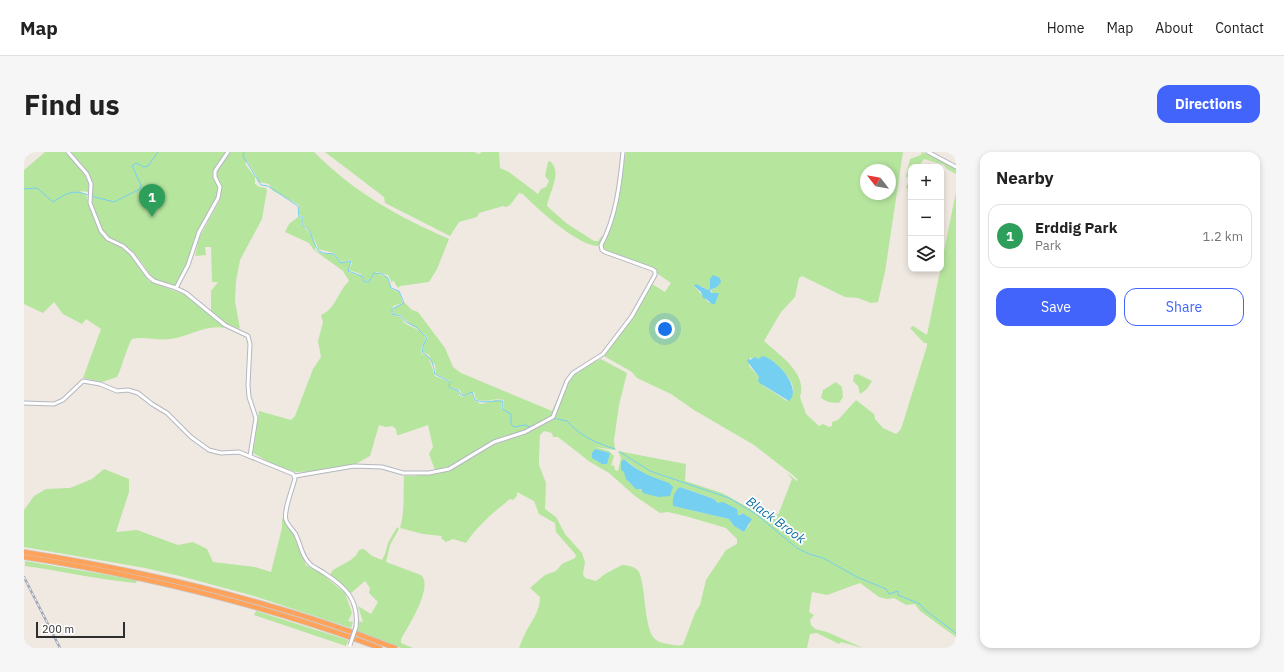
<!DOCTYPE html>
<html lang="en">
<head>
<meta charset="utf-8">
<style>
	body { margin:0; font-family:"IBM Plex Sans",sans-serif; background:#f6f6f6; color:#222 }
	.controls { position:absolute; right:12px; top:12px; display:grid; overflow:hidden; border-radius:8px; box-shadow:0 2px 6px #0003 }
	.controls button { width:36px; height:36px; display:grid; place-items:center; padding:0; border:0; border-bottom:1px solid #e0e0e0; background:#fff; color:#222; font:20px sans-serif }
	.compass { position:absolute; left:836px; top:12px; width:36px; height:36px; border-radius:50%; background:#fff; box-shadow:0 2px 6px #0003; rotate:301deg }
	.scale { position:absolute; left:12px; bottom:10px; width:89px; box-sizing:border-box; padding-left:4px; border:2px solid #2e2e2e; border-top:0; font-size:11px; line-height:14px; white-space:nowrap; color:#2e2e2e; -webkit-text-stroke:3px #fff; paint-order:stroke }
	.you { position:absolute; left:641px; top:177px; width:14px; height:14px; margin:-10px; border:3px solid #fff; border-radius:50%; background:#1a73e8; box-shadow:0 0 0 6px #1a73e833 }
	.badge { display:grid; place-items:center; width:26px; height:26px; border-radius:50%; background:#4264fb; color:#fff; font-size:13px; font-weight:700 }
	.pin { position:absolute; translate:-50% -33px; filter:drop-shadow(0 1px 2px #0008) }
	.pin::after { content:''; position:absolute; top:21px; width:14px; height:12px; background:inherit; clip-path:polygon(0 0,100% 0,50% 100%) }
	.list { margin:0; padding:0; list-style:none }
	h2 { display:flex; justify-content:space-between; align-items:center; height:52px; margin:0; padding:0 16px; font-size:17px }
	h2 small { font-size:13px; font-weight:400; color:#767676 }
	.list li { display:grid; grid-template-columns:26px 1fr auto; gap:12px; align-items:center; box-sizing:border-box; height:64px; margin:0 8px 8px; padding:0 8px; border:1px solid #e0e0e0; border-radius:12px }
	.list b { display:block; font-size:15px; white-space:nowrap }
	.list p { margin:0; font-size:13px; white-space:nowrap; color:#767676 }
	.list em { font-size:13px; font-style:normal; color:#767676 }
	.actions { display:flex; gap:8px; padding:12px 16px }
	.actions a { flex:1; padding:9px 0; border:1px solid #4264fb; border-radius:12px; text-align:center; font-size:14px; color:#4264fb }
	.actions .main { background:#4264fb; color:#fff }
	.icon { flex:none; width:22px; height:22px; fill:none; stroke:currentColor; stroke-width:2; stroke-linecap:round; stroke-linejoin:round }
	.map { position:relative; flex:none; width:932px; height:496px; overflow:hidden; border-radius:12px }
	header { display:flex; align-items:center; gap:24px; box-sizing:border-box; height:56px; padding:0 20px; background:#fff; border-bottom:1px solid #e0e0e0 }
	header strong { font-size:19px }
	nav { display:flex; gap:22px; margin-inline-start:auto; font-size:14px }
	.intro { display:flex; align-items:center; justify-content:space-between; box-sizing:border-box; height:96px; padding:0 24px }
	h1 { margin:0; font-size:28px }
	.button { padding:10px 18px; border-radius:12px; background:#4264fb; color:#fff; font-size:14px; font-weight:700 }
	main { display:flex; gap:24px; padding:0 24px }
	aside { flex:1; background:#fff; border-radius:12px; box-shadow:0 2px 6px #0003 }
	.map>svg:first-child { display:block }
	.green { fill:#b6e59e; fill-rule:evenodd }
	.water { fill:#75cff0 }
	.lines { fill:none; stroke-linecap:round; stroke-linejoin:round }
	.stream { stroke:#75cff0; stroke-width:1 }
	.minor-casing { stroke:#b4b7c1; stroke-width:5 }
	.highway-casing { stroke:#c9c9c9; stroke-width:6 }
	.minor { stroke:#fff; stroke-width:3 }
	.highway { stroke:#ffa35c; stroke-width:4.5 }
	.rail-casing { stroke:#a3a6b8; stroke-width:2.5 }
	.rail { stroke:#fff; stroke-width:1; stroke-dasharray:3; stroke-linecap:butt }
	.minor-bridge-casing { stroke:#b4b7c1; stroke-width:5; stroke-linecap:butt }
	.minor-bridge { stroke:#fff; stroke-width:3 }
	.labels { text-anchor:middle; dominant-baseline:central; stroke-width:3.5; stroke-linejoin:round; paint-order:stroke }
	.water-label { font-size:13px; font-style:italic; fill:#0d6fa3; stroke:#fff }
</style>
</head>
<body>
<header>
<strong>Map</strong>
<nav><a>Home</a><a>Map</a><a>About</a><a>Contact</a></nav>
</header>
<div class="intro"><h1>Find us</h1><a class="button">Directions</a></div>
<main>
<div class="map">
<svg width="932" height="496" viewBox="0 0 932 496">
	<rect width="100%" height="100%" fill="#efe9e1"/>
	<g class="green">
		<path d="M21 0H41C52 12 66 23 65 40L56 39 63 44 64 50 76 80 83 89 98 96 107 104 125 129 161 143 201 176C182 172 164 185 146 187 133 189 121 184 108 187 101 199 99 213 93 225L78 230 59 226 77 177 62 167 58 172 39 162 30 150 19 161 0 152V18Z"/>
		<path d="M47 0H290C331 41 373 64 425 87L413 117 405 130 376 134 374 136 369 128 368 131 364 123 352 120 345 129 342 130 337 122 325 118 328 111 327 108 316 110 310 101 294 97C294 93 283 74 280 73V65L275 63V53L248 38 245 32 234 30 232 23 223 9 221 12 231 25V32L236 35 242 36 243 38 238 67 216 108 212 129 211 149 216 177 202 171 187 159V139L194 130H188L187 95H181L182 103 171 104 175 86 196 48V42L174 80 163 113 151 134C125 134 124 113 108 100 99 91 85 89 79 79 75 72 68 59 67 51 66 45 69 38 69 32 67 20 54 9 47 0Z"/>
		<path d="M301 0H450L455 2 458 0H475L476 16 485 20 514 42 517 37 522 35 525 29 521 24 524 10 526 9C539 21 525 40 523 54L542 71 570 89H574L578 84V86L574 94C554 94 512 56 499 42L495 41 486 53 482 55 479 54 455 61 453 65 435 70 426 84 361 51 360 45Z"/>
		<path d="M602 0H879L861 120 854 150 847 151 834 146 821 145 778 124 775 126 771 145 757 160 740 189C755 203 784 221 776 245L782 262 795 274 799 272 805 275 808 274V270L814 268 832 248 850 262 851 267 859 276 872 282 877 277 903 194V191H900L886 176 889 174 903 183 932 40V485L896 459 891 452 882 453 870 446 863 447 855 445 836 431 803 443 788 440 785 460 790 463 786 468 787 473 791 477 803 480 839 496 817 490 815 492 793 481 786 482 783 496H495C497 492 498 487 500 484 506 470 516 461 516 445L506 436 521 423 532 419 538 412 551 406 552 403 532 380 531 371 515 362 510 349 493 340V344L489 348 486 347C470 360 454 373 442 391L429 387 422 390 417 386 418 384 399 382 376 376C381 359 379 342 380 324H389L426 319 464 295 489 286 488 283 470 289 433 312 411 318 405 302 409 295 404 273 375 283H373L372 277 368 274 362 275 355 273 346 304 330 313 296 319 272 320 250 313 229 301 235 259 267 268 271 264 289 217 297 205 294 189 299 170 297 163C312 157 314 139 325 129L319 119 290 98 285 91 261 80 265 72 274 65 279 67 278 73C283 77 294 91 291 98L300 102H309L316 111 327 109 324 120 337 124 342 131 346 129 351 121 363 125 367 137 375 140 379 151 369 154 367 161C370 164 372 163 376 165 379 166 379 170 382 172 390 176 398 178 402 187L397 196 398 202 404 204C405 207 410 221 411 224L425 230V237L434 238 435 243 439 245 448 241 450 248 457 252 472 248 478 249 477 257 479 258 480 248C468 245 464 252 452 247L450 240 439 244 435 237 426 236V229L412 222 411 213 407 209 405 203 399 200V193L404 186C395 175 384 173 377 163L370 162 368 159 371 155 381 151 388 158 394 160 421 196 429 215 437 221 528 259 541 231 545 230 552 220 555 221 556 217 577 207 603 221 595 253 590 288 591 298 571 295 585 299 590 304 587 314 590 313 591 318 594 319 597 306 594 299 662 312 661 329 698 341 734 361 741 358 754 363 768 327 763 321 773 329 774 328 770 324 730 293 670 258 647 242 613 226 608 220 580 204 611 163 628 132 641 140 647 131 634 122 629 116 583 100 578 93C594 65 596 31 602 0ZM842 18H866V42H842ZM686 127 696 130 693 135 687 138 691 152 684 150 670 134 679 135 683 138 686 136ZM725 206 748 208C758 219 780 235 763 249L737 232 735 225 725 214ZM520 279 528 281 529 285H534L566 310 585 321 611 344 636 361 644 360 661 364 702 376 713 387V392L702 398 682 428 676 453 671 461 659 493C653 494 650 493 644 492 639 491 633 490 630 486 620 475 622 436 615 420 612 415 604 413 598 413L581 422 572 429 561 426 559 422 561 410 558 401 541 382 532 365 521 357 522 331 515 313V305L516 283ZM600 307 621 323 631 326 637 330 634 345C612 335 599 336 600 307ZM656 335 690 347 694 351 713 360 714 363H715L718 361 726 372 720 380 710 374 705 367 649 354Z"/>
		<path d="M898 0 932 16V22L923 17 920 13 900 7 894 15H887V35L883 37 882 35 886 26 882 25 886 7 897 3Z"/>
		<path d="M834 222 848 229 843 237 836 242 834 234 829 229 830 223Z"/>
		<path d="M812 230 818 235 819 245 815 251 804 250 797 246 799 238Z"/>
		<path d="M80 317 105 327V340L92 380 113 378 154 393 169 390 183 397 189 410 231 415 247 420 258 376V366L269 381 282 413 298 422 321 441 328 461 324 469 329 470 327 476 230 444 156 424 121 416 0 395V358L10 344 22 337 46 336 68 327Z"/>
		<path d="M373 375 375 377 366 393 362 410 397 423C410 434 384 475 377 487V491L389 496H377L332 480 335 469 339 470 334 454 347 462 354 450 345 441 346 436 341 429 327 441 306 424 308 419C317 412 331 409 335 398L340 397 348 404 358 408 361 402 364 391Z"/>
		<path d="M1 409 113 428 112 431C75 428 38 419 1 414Z"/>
		<path d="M232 459 324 488 322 494 230 463Z"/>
	</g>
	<g class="water">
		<path d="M689 123 696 126 697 130 693 135 686 138 687 141H695L691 152H688L682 147 679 146 677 140 670 134 672 132 684 138 686 136V127Z"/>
		<path d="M739 204C752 207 779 236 765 249L737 232 734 229 735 225 723 209 725 206 726 208 731 205 734 207Z"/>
		<path d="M571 297 586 301 583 312H578L568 306V301Z"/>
		<path d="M600 307C614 320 628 325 645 331L649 335 646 344 634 345 619 341 617 337H612L602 327 600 320 597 318V310Z"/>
		<path d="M656 335 690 347 694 351 699 350 713 357 714 363H716L718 361 728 367 720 380 710 374 705 367 649 354C648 348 650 339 656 335Z"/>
	</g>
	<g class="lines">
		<g class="stream">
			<path d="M220 0 219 4 237 33 244 34 274 54 275 65H279V74C289 76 288 96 297 100 300 102 306 101 310 102L316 111 327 109 324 119 338 124 341 130H345L350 121 358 122 364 126 367 136 375 139 380 151 368 157V162L377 164 382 170 392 175 403 186 398 196 399 201C408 206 409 212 411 222L426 230 425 236 434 238 436 242 440 244 448 240 451 248C461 252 468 248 479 249L478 257 487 262V272L490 275 501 273 506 275 513 272"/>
			<path d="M0 37 13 36 29 50C43 41 48 37 64 43"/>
			<path d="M67 44 90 50 116 37 117 33 108 14 112 11 120 15 124 14 134 0"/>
			<path d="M529 266 543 269C556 284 572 291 591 297"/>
			<path d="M596 300 626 319 705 346 732 362 773 396 785 402 799 406 833 425 862 437 865 442 874 439V443L896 452 901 458 932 481"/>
		</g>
		<defs>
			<g id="minor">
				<path d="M44 0 63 22 67 32 66 51 77 79 84 87 99 94 108 102 124 124 130 129 152 136 162 141 201 173 224 184 226 192 224 233 225 245 232 266 226 304"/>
				<path d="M904 0 932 15"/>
				<path d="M152 136 164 113 175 80 194 46 196 35 191 25V19L204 0"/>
				<path d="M0 251 30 252 39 248 59 229 76 232 93 239 104 238 114 241 128 252 143 261 167 285 185 298 197 301 215 300 269 322 271 326C269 336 259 359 262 368 263 372 268 377 271 381 277 392 277 404 287 413 291 416 296 418 300 421 322 435 335 448 332 475"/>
				<path d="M271 324 330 314 358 315 379 321H405L425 317 470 290 501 280 529 265 543 229 549 221 579 202 608 164 631 123V119L628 117 581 100 578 98 577 93C592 66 596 31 599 0"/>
			</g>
			<g id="highway">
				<path d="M0 400C126 420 251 449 371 496"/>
				<path d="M0 405C122 424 240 453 356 496"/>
			</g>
		</defs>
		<use href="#minor" class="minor-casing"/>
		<use href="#highway" class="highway-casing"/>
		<use href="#minor" class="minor"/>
		<use href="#highway" class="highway"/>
		<defs>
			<path id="rail" d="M0 425 36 496"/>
		</defs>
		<use href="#rail" class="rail-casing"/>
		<use href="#rail" class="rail"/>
		<defs>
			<path id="minor-bridge" d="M326 493 332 475"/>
		</defs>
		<use href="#minor-bridge" class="minor-bridge-casing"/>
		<use href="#minor-bridge" class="minor-bridge"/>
	</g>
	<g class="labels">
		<g class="water-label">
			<text transform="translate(752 368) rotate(36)">Black Brook</text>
		</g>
	</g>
</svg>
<div class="controls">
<button>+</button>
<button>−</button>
<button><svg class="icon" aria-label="layers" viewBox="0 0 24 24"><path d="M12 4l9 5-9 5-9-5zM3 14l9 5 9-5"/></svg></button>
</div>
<svg class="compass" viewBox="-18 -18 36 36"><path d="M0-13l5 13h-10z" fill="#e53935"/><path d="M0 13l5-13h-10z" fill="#767676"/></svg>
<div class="scale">200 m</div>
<div class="you"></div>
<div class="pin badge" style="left:128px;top:65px;background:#2e9e5b">1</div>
</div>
<aside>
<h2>Nearby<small></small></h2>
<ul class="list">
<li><span class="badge" style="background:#2e9e5b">1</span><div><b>Erddig Park</b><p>Park</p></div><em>1.2 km</em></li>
</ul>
<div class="actions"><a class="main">Save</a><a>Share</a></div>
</aside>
</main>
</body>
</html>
